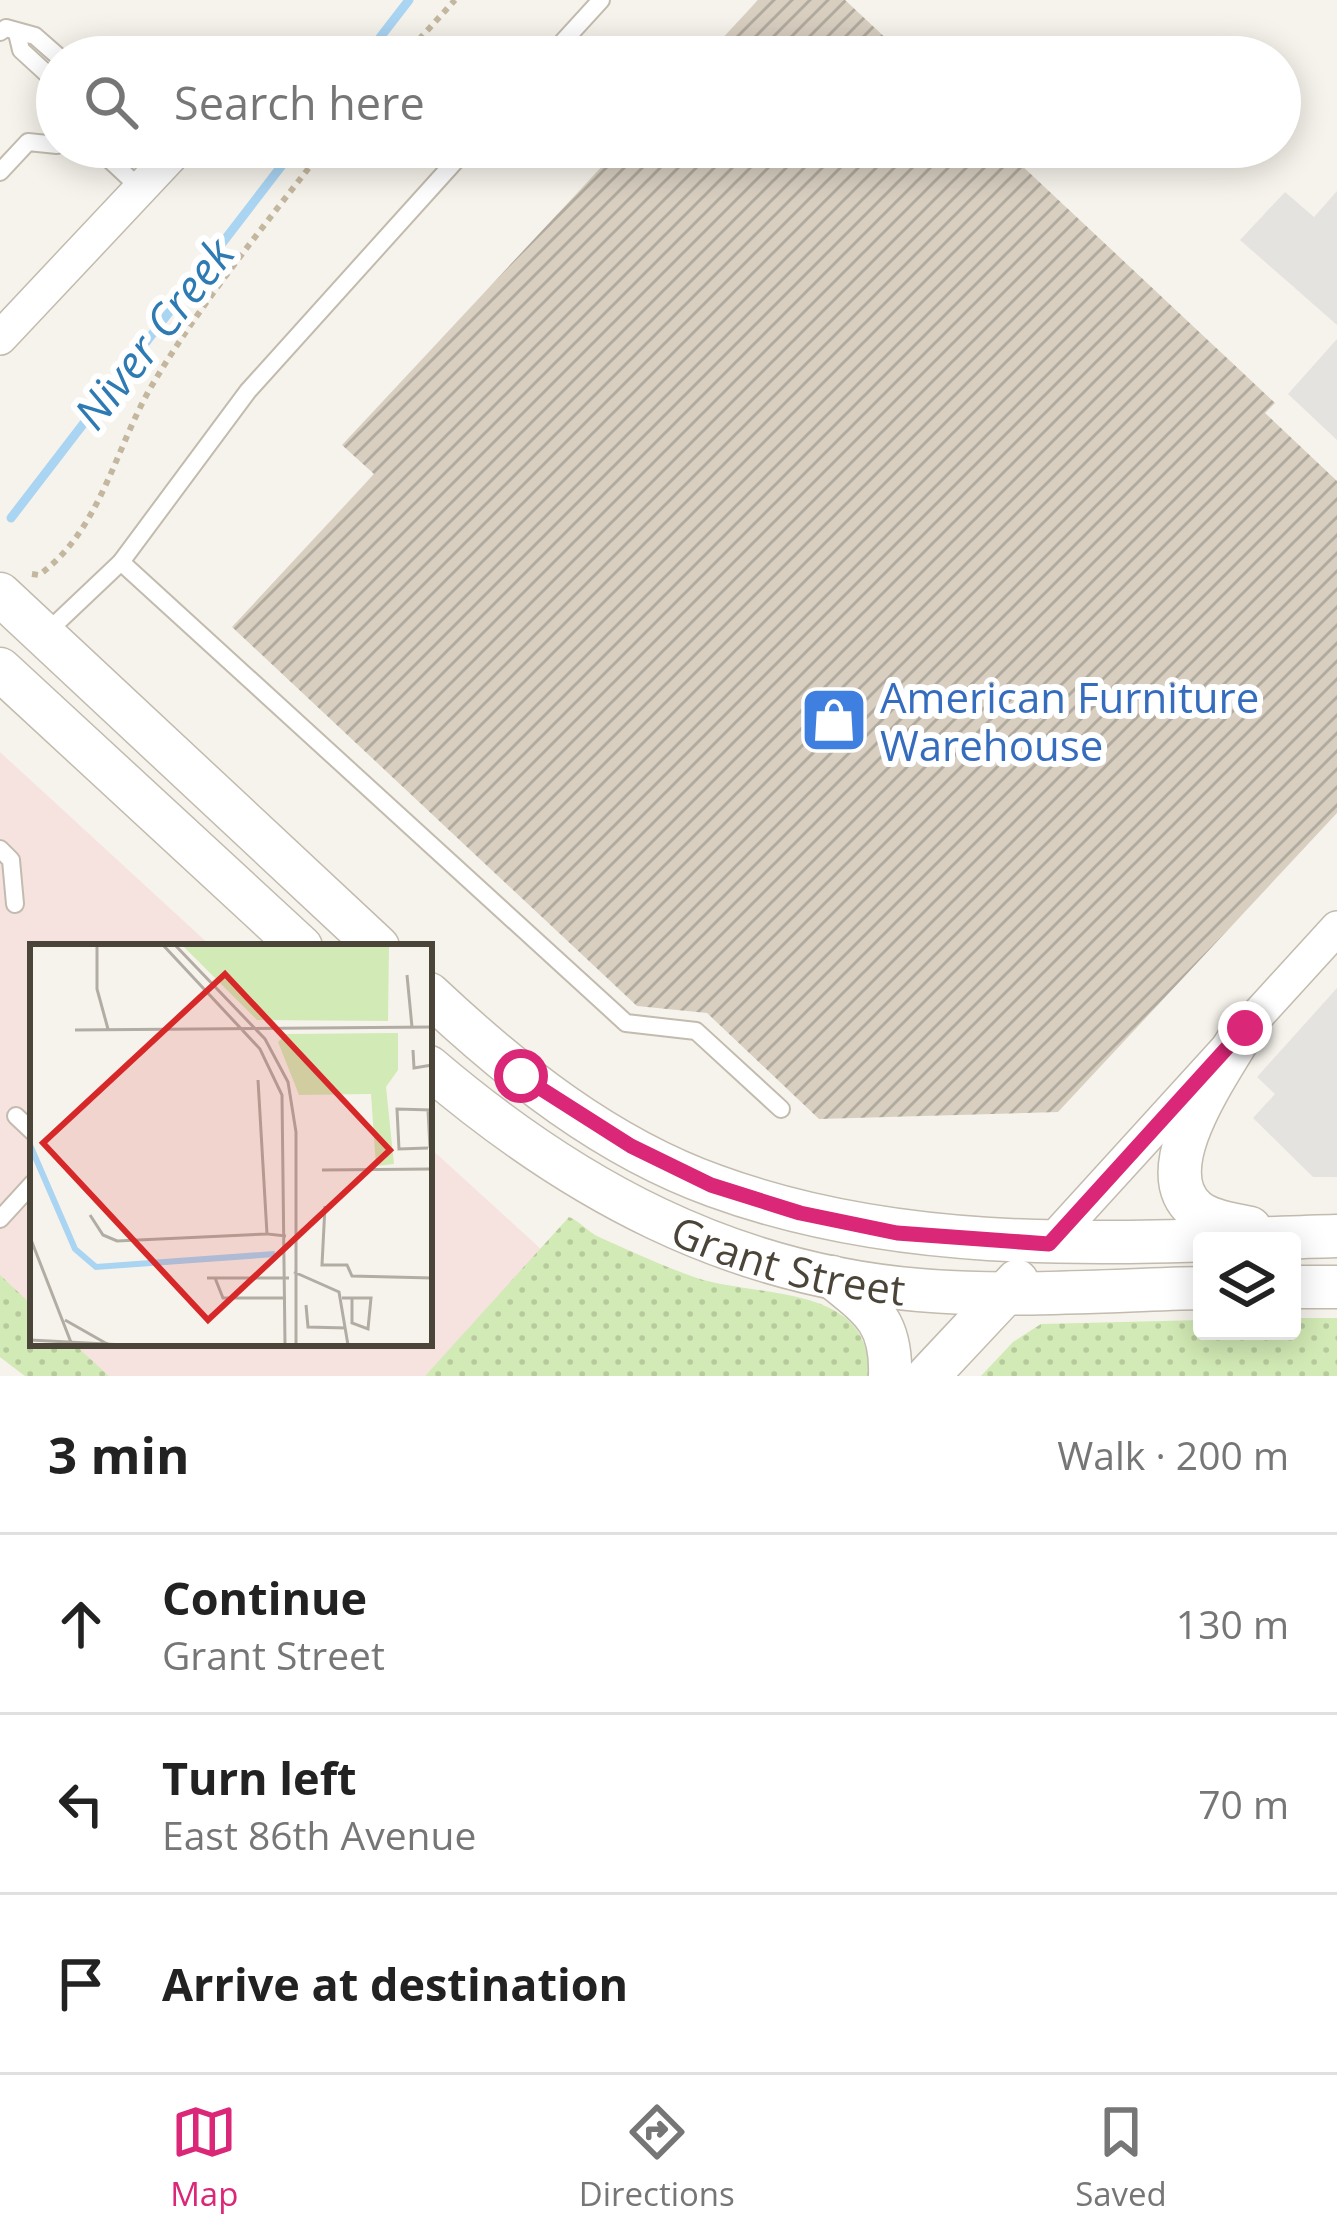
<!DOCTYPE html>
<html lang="en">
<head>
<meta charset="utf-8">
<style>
	body { margin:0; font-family:"Open Sans",sans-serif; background:#f2f2f2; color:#222 }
	.controls { position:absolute; right:36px; bottom:36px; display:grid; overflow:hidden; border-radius:12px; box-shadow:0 6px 30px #0003 }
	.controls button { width:108px; height:108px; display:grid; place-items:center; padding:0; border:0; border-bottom:3px solid #e0e0e0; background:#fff; color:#222; font:60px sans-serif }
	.stop { position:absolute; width:36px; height:36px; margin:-27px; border:9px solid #db2777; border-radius:50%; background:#fff }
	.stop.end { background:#db2777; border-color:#fff; box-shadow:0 3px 12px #0008 }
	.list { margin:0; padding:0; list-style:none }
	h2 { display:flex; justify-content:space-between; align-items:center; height:156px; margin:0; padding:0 48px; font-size:51px }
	h2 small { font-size:39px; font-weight:400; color:#767676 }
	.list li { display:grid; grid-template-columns:78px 1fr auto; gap:36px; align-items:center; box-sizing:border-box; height:180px; padding:0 48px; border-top:3px solid #e0e0e0 }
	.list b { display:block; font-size:45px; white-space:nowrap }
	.list p { margin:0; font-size:39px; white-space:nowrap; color:#767676 }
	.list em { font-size:39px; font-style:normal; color:#767676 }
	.icon { flex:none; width:66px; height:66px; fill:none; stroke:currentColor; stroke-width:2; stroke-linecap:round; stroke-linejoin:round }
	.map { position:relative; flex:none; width:1337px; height:1376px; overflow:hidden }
	.search { position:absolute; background:#fff; box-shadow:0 6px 30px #0003; left:36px; right:36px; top:36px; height:132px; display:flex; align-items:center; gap:30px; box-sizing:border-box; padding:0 42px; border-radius:66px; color:#767676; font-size:45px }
	.sheet { height:696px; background:#fff }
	nav { display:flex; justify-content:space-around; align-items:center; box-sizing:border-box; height:168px; border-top:3px solid #e0e0e0; background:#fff; font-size:33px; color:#767676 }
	nav a { display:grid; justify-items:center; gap:6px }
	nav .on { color:#db2777 }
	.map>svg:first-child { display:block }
	.medical { fill:#f6e3e0 }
	.grass { fill:url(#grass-dots) }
	.parking { fill:#e5e3e0 }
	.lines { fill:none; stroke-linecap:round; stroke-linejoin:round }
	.stream { stroke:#a9d4f2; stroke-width:9 }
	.building { fill:url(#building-hatch) }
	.service-casing { stroke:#c2bbae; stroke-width:20 }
	.minor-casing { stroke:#c2bbae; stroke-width:36 }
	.tertiary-casing { stroke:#c2bbae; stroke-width:45 }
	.path { stroke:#c4b79f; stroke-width:6; stroke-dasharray:6 6; stroke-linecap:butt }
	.service { stroke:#fff; stroke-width:16 }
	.minor { stroke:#fff; stroke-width:33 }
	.tertiary { stroke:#fff; stroke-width:42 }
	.route { stroke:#db2777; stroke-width:15 }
	.labels { text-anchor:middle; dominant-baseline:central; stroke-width:12; stroke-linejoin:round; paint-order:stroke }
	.shop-label { font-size:42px; fill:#366cbe; stroke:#fff; text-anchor:start }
	.street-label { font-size:42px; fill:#4b4439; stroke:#fff }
	.water-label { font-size:45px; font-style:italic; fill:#2e7ab2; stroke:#fff }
	.inset-river { fill:none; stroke:#a9d4f2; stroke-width:6 }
	.inset-road { fill:none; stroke:#b2ada4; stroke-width:3 }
	.view { fill:#d62828; fill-opacity:0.15; stroke:#d62828; stroke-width:6 }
	.inset-edge { fill:none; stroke:#4b4439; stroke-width:6 }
</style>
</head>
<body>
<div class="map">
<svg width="1337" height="1376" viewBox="0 0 1337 1376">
	<defs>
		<pattern id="grass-dots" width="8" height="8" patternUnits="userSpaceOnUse" patternTransform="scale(3)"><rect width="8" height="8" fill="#d2eab5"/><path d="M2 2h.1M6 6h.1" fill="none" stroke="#b6ca9c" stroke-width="1.8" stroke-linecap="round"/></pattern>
		<pattern id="building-hatch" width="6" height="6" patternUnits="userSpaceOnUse" patternTransform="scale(3)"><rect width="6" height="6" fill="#d8cfc1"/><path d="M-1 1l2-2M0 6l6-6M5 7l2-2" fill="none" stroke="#b1aa9e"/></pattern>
	</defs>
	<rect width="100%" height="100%" fill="#f6f3ec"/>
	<path class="medical" d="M0 752 212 947H33V1343H429V1147L542 1250 425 1376H25L0 1357Z"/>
	<g class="grass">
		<path d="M569 1217C581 1222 588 1232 599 1237 630 1251 662 1266 694 1277 755 1299 872 1281 869 1376H425Z"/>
		<path d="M0 1275 33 1306V1343H73L109 1376H25L0 1357Z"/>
		<path d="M1292 1318H1337V1376H981L1013 1342 1041 1324 1202 1320V1331H1292Z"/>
	</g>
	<g class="parking">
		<path d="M1337 191V325L1240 240 1285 192 1314 217Z"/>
		<path d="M1337 339V440L1288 394Z"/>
		<path d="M1337 988V1177H1313L1253 1118 1275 1094 1257 1077Z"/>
	</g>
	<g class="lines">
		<g class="stream">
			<path d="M365 57 409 0"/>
			<path d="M11 518 296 147"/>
		</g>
	</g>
	<g class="building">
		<path d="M758 0H845L906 57H705Z"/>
		<path d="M620 147H1002L1275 403 1265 413 1337 481V813L1058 1112 819 1119 707 1013 637 1006 232 627 374 474 342 445Z"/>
	</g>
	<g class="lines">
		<defs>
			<g id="service">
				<path d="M0 32 6 28 35 36 59 57"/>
				<path d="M17 33 21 50 57 83"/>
				<path d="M549 57 601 0"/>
				<path d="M96 147 141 189"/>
				<path d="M0 172 28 142 57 145"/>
				<path d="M121 562 248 391 468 147"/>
				<path d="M45 634 121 562 626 1023 696 1031 781 1109"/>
				<path d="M0 849 11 860 15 904"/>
				<path d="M16 1116 33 1132"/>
				<path d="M0 1219 33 1183"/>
			</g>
			<g id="minor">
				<path d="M0 338 172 155"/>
				<path d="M1049 1244 1337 928"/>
			</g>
			<g id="tertiary">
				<path d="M0 594 378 947"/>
				<path d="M0 669 301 947"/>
				<path d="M429 994C512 1072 606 1147 715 1186 915 1259 1128 1242 1337 1236"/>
				<path d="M1245 1028C1222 1069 1147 1169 1196 1210 1210 1222 1233 1224 1250 1228"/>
				<path id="s1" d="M429 1067C572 1189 728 1274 919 1290 1007 1298 1112 1290 1202 1288"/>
				<path d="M832 1277C872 1309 892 1322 890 1376"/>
				<path d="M1292 1287H1337"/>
				<path d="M928 1376 1017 1281"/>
			</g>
		</defs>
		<use href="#service" class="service-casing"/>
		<use href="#minor" class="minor-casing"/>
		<use href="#tertiary" class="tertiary-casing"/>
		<g class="path">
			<path d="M403 57 455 0"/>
			<path d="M32 574 39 575C100 531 115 449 151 387 201 302 265 225 325 147"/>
		</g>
		<use href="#service" class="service"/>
		<use href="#minor" class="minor"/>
		<use href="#tertiary" class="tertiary"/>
	</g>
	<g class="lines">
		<path class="route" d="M521 1076 631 1146 711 1185 800 1213 897 1233 1049 1244 1245 1028"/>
	</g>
	<defs>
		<symbol id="shop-square" viewBox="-11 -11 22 22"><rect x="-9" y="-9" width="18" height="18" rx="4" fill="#3f7fe0" stroke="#fff"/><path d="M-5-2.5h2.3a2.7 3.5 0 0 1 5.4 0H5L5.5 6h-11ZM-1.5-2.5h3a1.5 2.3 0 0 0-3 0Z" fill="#fff"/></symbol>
	</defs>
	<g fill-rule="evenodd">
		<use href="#shop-square" x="796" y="682" width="76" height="76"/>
	</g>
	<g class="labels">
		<g class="shop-label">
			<text x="880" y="696">American Furniture<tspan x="880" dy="48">Warehouse</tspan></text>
		</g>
		<g class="street-label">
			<text stroke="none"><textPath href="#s1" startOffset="414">Grant Street</textPath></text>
		</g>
		<g class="water-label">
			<text transform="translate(153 333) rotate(-52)">Niver Creek</text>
		</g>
	</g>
	<g transform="translate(30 944)">
		<rect width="402" height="402" fill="#f6f3ec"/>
		<path d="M152 1H359L358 77 227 76ZM368 89V126L356 143 364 220 346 222 341 150 269 151 248 98 256 90Z" fill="#d2eab5"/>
		<path class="inset-river" d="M0 201 45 305 66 323 245 310"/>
		<path class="inset-road" d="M67 1V45L78 85M133 1 230 105 252 151 255 401M145 1 235 95 258 138 266 188V401M377 31 382 83M45 86 402 83M383 106 384 124 402 121M228 136 237 290 256 292M398 166 400 204M398 204 369 205 367 165 402 166M292 226 402 225M295 262 292 321H317L322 332 402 334M60 271 73 291 87 297 237 290M0 293 42 401M264 328 309 348 318 401M177 334H259M185 334 193 354H256M312 354H341L338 385 322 379V354M276 361 278 383 316 384M35 376 79 401M0 396 95 401M338 401H402"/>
		<path class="view" d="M195 30 360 206 178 376 13 199Z"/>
		<rect width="402" height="402" class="inset-edge"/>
	</g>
</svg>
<div class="controls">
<button><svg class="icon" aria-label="layers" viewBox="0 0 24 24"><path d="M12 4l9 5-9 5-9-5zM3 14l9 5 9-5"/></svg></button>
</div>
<div class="stop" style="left:521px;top:1076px"></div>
<div class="stop end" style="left:1245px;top:1028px"></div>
<div class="search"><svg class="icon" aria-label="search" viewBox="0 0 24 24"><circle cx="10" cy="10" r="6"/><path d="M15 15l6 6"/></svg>Search here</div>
</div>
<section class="sheet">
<h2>3 min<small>Walk · 200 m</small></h2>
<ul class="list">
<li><svg class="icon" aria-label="ahead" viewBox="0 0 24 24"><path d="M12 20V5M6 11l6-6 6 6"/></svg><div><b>Continue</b><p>Grant Street</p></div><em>130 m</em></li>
<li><svg class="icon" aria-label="left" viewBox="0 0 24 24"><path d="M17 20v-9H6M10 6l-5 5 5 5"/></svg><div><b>Turn left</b><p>East 86th Avenue</p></div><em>70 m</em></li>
<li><svg class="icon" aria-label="arrive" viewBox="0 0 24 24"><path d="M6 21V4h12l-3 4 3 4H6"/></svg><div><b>Arrive at destination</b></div></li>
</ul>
</section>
<nav>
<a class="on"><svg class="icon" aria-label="map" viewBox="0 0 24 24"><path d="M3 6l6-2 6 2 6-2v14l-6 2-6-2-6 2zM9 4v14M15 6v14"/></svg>Map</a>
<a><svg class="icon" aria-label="directions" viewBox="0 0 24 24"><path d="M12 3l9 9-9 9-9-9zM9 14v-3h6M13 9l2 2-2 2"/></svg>Directions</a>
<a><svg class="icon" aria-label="saved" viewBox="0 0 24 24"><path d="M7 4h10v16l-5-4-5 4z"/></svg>Saved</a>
</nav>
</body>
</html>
